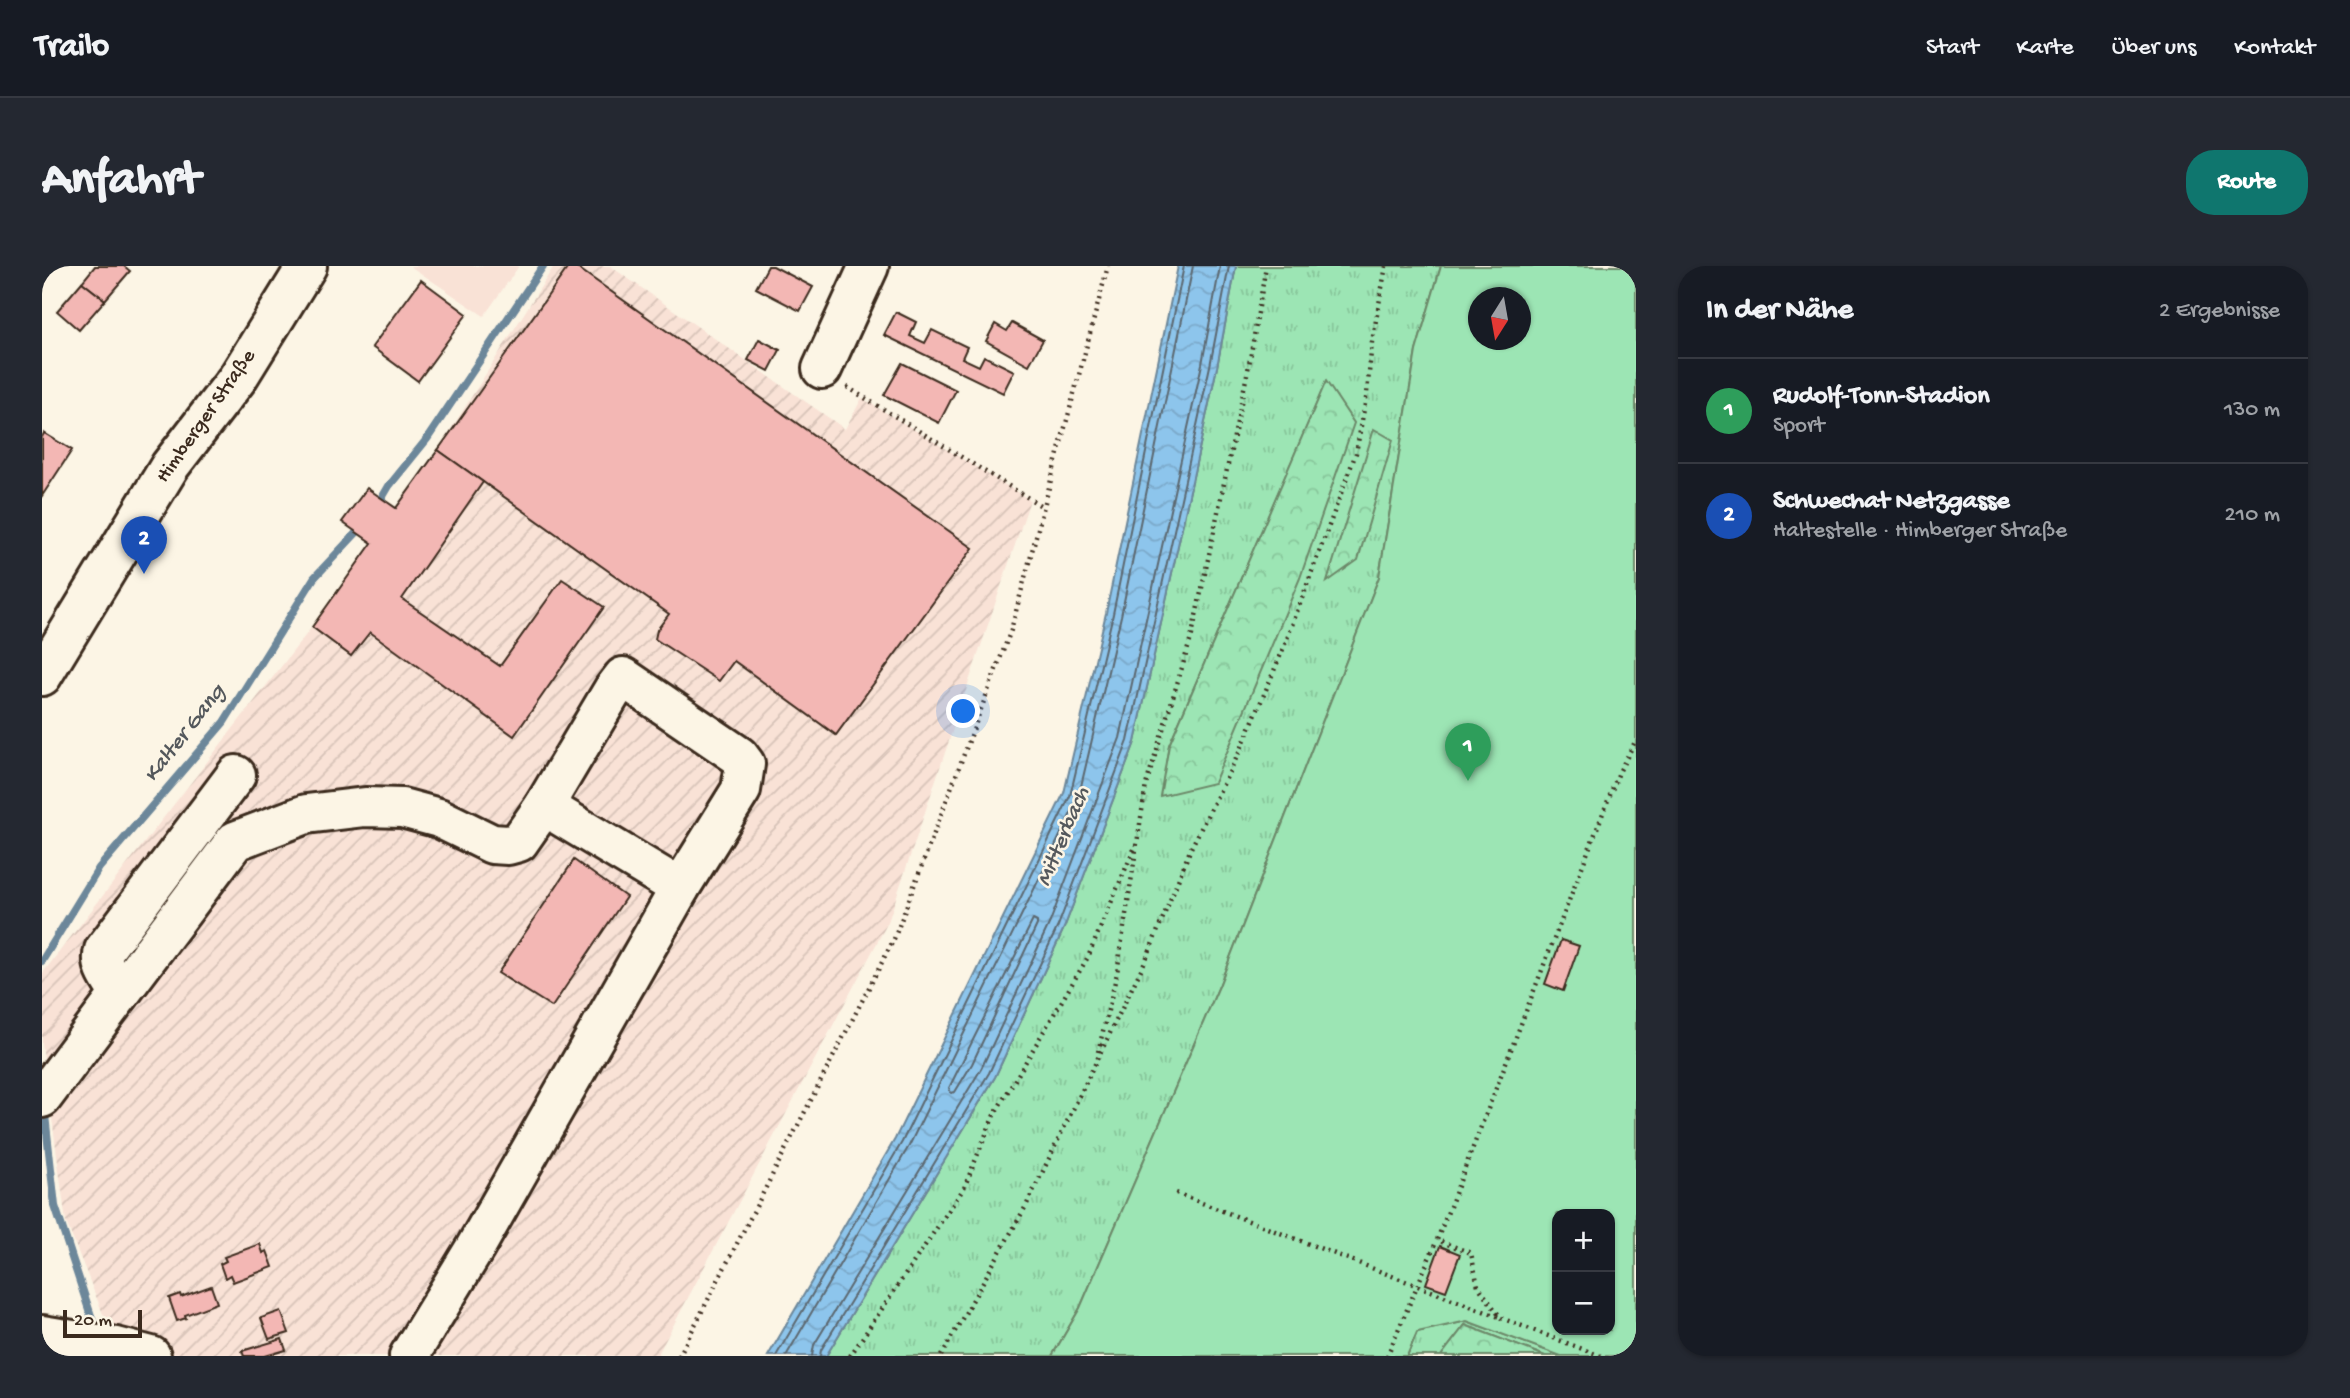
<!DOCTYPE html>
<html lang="de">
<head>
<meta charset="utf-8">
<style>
	body { margin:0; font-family:"Gochi Hand",sans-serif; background:#242831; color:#f1f3f6 }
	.controls { position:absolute; right:21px; bottom:21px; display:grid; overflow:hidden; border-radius:14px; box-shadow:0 2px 5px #0004 }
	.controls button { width:63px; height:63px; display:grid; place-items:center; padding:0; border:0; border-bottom:2px solid #363941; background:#171b24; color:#f1f3f6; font:35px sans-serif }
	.compass { position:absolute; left:1426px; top:21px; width:63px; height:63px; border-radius:50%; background:#171b24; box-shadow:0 2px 5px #0004; rotate:191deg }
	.scale { position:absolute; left:21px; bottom:18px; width:79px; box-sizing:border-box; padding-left:7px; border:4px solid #3b2a1e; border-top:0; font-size:19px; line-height:24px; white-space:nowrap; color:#3b2a1e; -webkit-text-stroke:5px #fcf5e5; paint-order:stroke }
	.you { position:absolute; left:922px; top:446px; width:24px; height:24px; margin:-18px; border:5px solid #fff; border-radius:50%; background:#1a73e8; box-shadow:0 0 0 10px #1a73e833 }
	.badge { display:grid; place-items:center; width:46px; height:46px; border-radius:50%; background:#0f766e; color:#fff; font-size:23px; font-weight:700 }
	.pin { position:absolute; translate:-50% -58px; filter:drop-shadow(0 2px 4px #0008) }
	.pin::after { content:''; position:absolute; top:37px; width:24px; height:21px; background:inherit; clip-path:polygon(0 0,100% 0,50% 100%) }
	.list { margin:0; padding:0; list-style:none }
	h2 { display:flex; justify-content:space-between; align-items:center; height:91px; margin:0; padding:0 28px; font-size:30px }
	h2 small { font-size:23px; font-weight:400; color:#9ea1a6 }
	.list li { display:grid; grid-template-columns:46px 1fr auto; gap:21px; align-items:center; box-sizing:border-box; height:105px; padding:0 28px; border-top:2px solid #363941 }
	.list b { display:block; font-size:26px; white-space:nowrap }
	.list p { margin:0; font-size:23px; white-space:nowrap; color:#9ea1a6 }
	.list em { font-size:23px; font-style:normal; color:#9ea1a6 }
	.map { position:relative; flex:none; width:1594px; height:1090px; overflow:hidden; border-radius:28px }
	header { display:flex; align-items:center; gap:42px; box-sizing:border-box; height:98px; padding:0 35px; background:#171b24; border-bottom:2px solid #363941 }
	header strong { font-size:33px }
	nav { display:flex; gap:38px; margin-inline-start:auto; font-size:24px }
	.intro { display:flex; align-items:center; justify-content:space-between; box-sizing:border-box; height:168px; padding:0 42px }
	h1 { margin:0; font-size:49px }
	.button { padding:18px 32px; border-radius:28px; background:#0f766e; color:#fff; font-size:24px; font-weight:700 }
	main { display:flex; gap:42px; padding:0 42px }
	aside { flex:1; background:#171b24; border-radius:28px; box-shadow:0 2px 5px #0004 }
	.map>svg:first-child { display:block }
	.built { fill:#f9e2d6 }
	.industrial { fill:url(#industrial-furrows) }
	.grass { fill:url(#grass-tufts); stroke:#6c8869; stroke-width:2; fill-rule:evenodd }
	.forest { fill:url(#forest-crowns); stroke:#6c8869; stroke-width:2 }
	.park { fill:#9ce5b4; stroke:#6c8869; stroke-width:2; fill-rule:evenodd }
	.water { fill:url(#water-waves); stroke:#6c879a; stroke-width:2 }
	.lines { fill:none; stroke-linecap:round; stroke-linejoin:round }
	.shore { stroke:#5c6870; stroke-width:2 }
	.stream { stroke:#6c879a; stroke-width:8 }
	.building { fill:#f3b7b4; stroke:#3b2a1e; stroke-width:2 }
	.minor-casing { stroke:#3b2a1e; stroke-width:44 }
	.major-casing { stroke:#3b2a1e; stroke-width:44 }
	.path { stroke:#3b2a1e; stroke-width:4.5; stroke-dasharray:2 5; stroke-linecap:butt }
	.minor { stroke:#fcf5e5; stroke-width:38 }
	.major { stroke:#fcf5e5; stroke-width:38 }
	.labels { text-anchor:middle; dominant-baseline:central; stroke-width:5; stroke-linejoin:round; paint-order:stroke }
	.street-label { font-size:21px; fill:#3b2a1e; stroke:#fcf5e5 }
	.water-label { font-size:23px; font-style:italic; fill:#54585c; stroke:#fcf5e5 }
</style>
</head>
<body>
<header>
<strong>Trailo</strong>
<nav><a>Start</a><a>Karte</a><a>Über uns</a><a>Kontakt</a></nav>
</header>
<div class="intro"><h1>Anfahrt</h1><a class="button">Route</a></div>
<main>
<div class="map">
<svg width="1594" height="1090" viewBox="0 0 1594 1090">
	<defs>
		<pattern id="industrial-furrows" width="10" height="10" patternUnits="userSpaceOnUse" patternTransform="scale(1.75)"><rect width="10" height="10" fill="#f9e2d6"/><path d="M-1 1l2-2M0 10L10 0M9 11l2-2" fill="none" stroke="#d6c2b7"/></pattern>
		<pattern id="grass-tufts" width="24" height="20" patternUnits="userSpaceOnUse" patternTransform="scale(1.75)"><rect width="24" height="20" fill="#9ce5b4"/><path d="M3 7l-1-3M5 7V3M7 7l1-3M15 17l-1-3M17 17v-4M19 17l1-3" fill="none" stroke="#87c59a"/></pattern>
		<pattern id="forest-crowns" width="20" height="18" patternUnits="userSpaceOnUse" patternTransform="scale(1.75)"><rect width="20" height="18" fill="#9ce5b4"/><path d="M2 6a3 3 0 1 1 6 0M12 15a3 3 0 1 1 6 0" fill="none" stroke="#87c59a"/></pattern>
		<pattern id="water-waves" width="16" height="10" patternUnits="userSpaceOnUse" patternTransform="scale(1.75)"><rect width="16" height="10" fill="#8dc5ec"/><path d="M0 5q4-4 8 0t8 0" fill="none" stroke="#7ba9ca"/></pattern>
	</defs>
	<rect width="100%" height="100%" fill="#fcf5e5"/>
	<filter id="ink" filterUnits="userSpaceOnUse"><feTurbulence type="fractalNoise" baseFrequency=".0143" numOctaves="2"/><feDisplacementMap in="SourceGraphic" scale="14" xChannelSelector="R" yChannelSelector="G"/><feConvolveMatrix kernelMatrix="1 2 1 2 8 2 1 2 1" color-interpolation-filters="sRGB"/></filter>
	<g filter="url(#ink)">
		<path class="built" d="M368 0H477L442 50Z"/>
		<path class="industrial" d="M512 0H568L803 163 820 132 988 234 846 656 615 1090H78L24 956 0 778V708L270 361 329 277 300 256 325 222 355 241 396 184Z"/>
		<g class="grass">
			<path d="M1194 0H1399L1374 85 1337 311 1177 720 1038 1042 1010 1090H784L953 811 1022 662 1093 476 1175 101ZM1284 116 1119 530 1127 479Z"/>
			<path d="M1425 1055 1519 1090H1503L1423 1059 1399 1090H1365L1375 1066Z"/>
		</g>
		<g class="forest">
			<path d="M1284 115 1312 157 1258 312 1172 517 1118 530 1127 479Z"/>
			<path d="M1332 163 1351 174 1316 294 1285 316Z"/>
			<path d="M1423 1059 1503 1090H1399Z"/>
		</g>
		<path class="park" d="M1399 0H1594V1090H1519L1425 1055 1375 1066 1365 1090H1010L1038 1042 1177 720 1337 311 1374 85ZM1436 32H1478V74H1436ZM1515 948H1568V1064H1515Z"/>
		<path class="water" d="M1136 0H1194L1175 101 1093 476 1022 662 953 811 784 1090H726L853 873 1022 527 1064 347Z"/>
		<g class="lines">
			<g class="shore">
				<path d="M991 654 995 656V659L930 798 913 826 909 827 907 822Z"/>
				<path d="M734 1090 860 876 1028 530 1071 348 1142 0"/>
				<path d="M744 1090 867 880 1036 533 1079 350 1151 0"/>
				<path d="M770 1090 772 1079 939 803 1008 656 1078 472 1160 98 1178 0"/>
				<path d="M778 1090 779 1084 947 807 1016 660 1086 475 1168 100 1187 0"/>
			</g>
			<g class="stream">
				<path d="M340 232 347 220 385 173 501 0"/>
				<path d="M0 695 57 602 182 456 272 312 315 266"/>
				<path d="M2 840 13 940 55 1068"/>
			</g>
		</g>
		<g class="building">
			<path d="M53 0H82L88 5 63 34 40 16Z"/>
			<path d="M527 0H533L931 282 794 469 692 395 677 415 613 373 615 364 627 348 396 184Z"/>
			<path d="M726 0H731L771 21 758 45 714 22Z"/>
			<path d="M379 14 425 48 376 115 330 81Z"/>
			<path d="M40 16 63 34 37 64 15 45Z"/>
			<path d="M854 46 874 56 868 70 883 77 890 64 925 81 920 92 937 100 942 90 972 105 961 127 842 69Z"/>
			<path d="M970 57 1001 74 987 99 944 75 953 58 965 65Z"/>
			<path d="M717 73 738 84 727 105 706 94Z"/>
			<path d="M860 97 914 124 897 157 842 129Z"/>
			<path d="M2 167 30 184 0 230V171Z"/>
			<path d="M396 184 441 216 360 333 458 400 520 313 562 341 472 470 328 366 309 390 270 361 330 277 300 256 325 222 354 242Z"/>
			<path d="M532 594 584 631 510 741 456 707Z"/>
			<path d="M1519 674 1537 680 1521 725 1503 718Z"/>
			<path d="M218 978 221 987 225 985 231 1001 191 1016 188 1009 183 1012 178 998 184 995 182 991Z"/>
			<path d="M1398 980 1418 988 1404 1025 1384 1018Z"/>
			<path d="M169 1020 175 1037 143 1049 144 1052 135 1055 127 1032 138 1028 139 1031Z"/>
			<path d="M239 1045 247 1067 227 1073 219 1052Z"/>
			<path d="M240 1073 244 1084 223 1090H202L200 1085Z"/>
		</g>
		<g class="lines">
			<defs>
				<g id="minor">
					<path d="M780 103 827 0"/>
					<path d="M502 540 638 622"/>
					<path d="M78 728C69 714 57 701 62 684L194 509"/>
					<path d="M0 832 193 575 264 548 323 541 360 542 397 552 450 578 466 579 477 576 502 540 571 424 581 411 697 490 703 498 699 524 638 622 433 982 367 1090"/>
					<path d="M0 1069 74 1081 109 1090"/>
				</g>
				<path id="major" d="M0 410 128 200 195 113 265 0"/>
			</defs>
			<use href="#minor" class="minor-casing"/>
			<use href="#major" class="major-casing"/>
			<g class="path">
				<path d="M805 121 1001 241"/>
				<path d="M1056 786 1075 707 1104 519 1150 369 1207 99 1224 0"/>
				<path d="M1134 927 1457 1051"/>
				<path d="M637 1090 852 673 969 364 1066 0"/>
				<path d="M808 1090 922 922 952 849 1046 691 1092 583"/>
				<path d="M899 1090 984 940 1106 689 1149 582 1199 483 1242 381 1314 187 1325 127 1330 76 1344 0"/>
				<path d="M1345 1090 1395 974"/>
				<path d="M1559 1090 1459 1052 1436 1020 1429 987 1395 974 1577 506 1594 474"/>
			</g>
			<use href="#minor" class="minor"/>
			<use href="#major" class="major"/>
		</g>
	</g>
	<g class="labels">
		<g class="street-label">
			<text transform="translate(165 151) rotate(-55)">Himberger Straße</text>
		</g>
		<g class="water-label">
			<text transform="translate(143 468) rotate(-52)">Kalter Gang</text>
			<text transform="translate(1022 571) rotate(-67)">Mitterbach</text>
		</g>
	</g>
</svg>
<div class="controls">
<button>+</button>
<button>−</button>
</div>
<svg class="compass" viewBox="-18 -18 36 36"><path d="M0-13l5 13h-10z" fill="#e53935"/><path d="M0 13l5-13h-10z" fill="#9ea1a6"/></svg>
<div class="scale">20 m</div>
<div class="you"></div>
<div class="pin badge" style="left:1426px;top:515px;background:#2e9e5b">1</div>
<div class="pin badge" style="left:102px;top:308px;background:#1a4fb4">2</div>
</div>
<aside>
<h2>In der Nähe<small>2 Ergebnisse</small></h2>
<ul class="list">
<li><span class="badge" style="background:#2e9e5b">1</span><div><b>Rudolf-Tonn-Stadion</b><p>Sport</p></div><em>130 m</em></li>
<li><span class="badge" style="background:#1a4fb4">2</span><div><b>Schwechat Netzgasse</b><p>Haltestelle · Himberger Straße</p></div><em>210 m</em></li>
</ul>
</aside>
</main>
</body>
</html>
